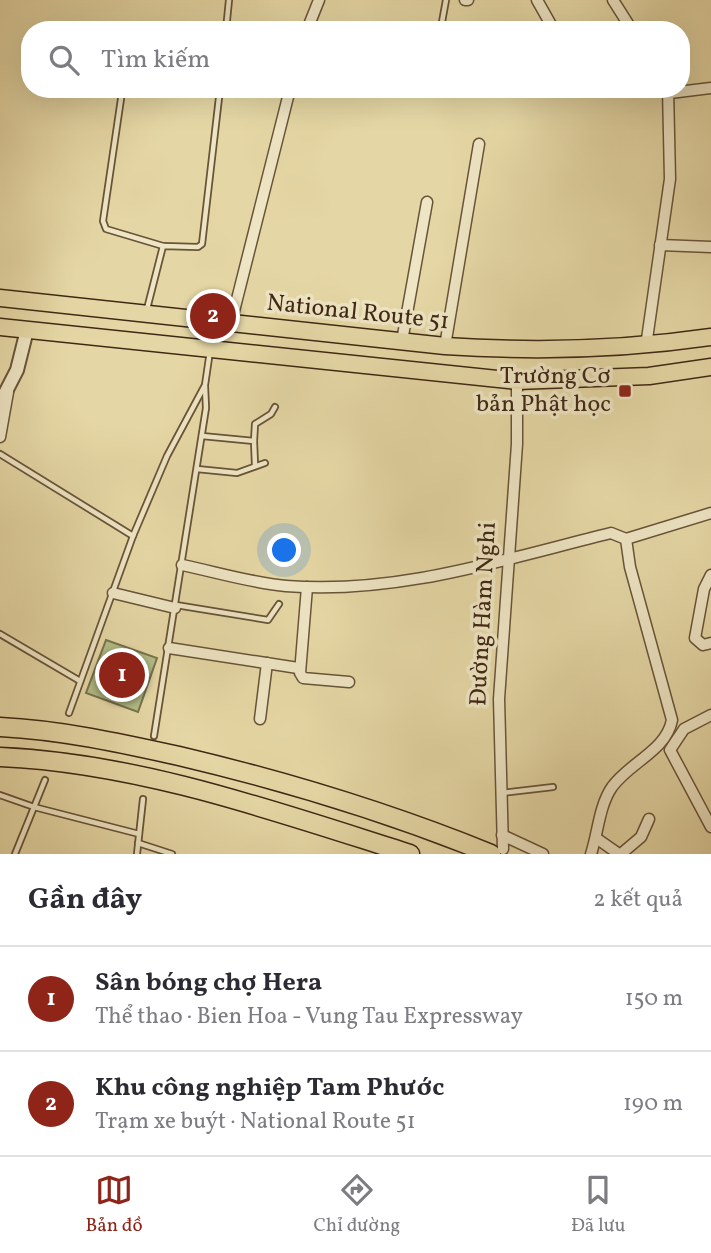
<!DOCTYPE html>
<html lang="vi">
<head>
<meta charset="utf-8">
<style>
	body { margin:0; font-family:Vollkorn,serif; background:#f7f7f7; color:#2b2b33 }
	.you { position:absolute; left:285px; top:551px; width:24px; height:24px; margin:-18px; border:5px solid #fff; border-radius:50%; background:#1a73e8; box-shadow:0 0 0 10px #1a73e833 }
	.badge { display:grid; place-items:center; width:46px; height:46px; border-radius:50%; background:#8f2418; color:#fff; font-size:23px; font-weight:700 }
	.pin { position:absolute; translate:-50% -50%; border:4px solid #fff; box-shadow:0 2px 7px #0006 }
	.list { margin:0; padding:0; list-style:none }
	h2 { display:flex; justify-content:space-between; align-items:center; height:91px; margin:0; padding:0 28px; font-size:30px }
	h2 small { font-size:23px; font-weight:400; color:#7c7c81 }
	.list li { display:grid; grid-template-columns:46px 1fr auto; gap:21px; align-items:center; box-sizing:border-box; height:105px; padding:0 28px; border-top:2px solid #e1e1e2 }
	.list b { display:block; font-size:26px; white-space:nowrap }
	.list p { margin:0; font-size:23px; white-space:nowrap; color:#7c7c81 }
	.list em { font-size:23px; font-style:normal; color:#7c7c81 }
	.icon { flex:none; width:38px; height:38px; fill:none; stroke:currentColor; stroke-width:2; stroke-linecap:round; stroke-linejoin:round }
	.map { position:relative; flex:none; width:711px; height:854px; overflow:hidden }
	.search { position:absolute; background:#fff; box-shadow:0 7px 28px #0002; left:21px; right:21px; top:21px; height:77px; display:flex; align-items:center; gap:18px; box-sizing:border-box; padding:0 24px; border-radius:28px; color:#7c7c81; font-size:26px }
	.sheet { height:301px; background:#fff }
	nav { display:flex; justify-content:space-around; align-items:center; box-sizing:border-box; height:98px; border-top:2px solid #e1e1e2; background:#fff; font-size:19px; color:#7c7c81 }
	nav a { display:grid; justify-items:center; gap:4px }
	nav .on { color:#8f2418 }
	.map>svg:first-child { display:block }
	.green { fill:#b3be87; stroke:#79734e; stroke-width:2 }
	.lines { fill:none; stroke-linecap:round; stroke-linejoin:round }
	.service-casing { stroke:#685439; stroke-width:8 }
	.minor-casing { stroke:#685439; stroke-width:13 }
	.tertiary-casing { stroke:#685439; stroke-width:16 }
	.trunk-casing { stroke:#3f2815; stroke-width:19 }
	.motorway-casing { stroke:#3f2815; stroke-width:21 }
	.service { stroke:#eee5c4; stroke-width:4.5 }
	.minor { stroke:#eee5c4; stroke-width:10 }
	.tertiary { stroke:#eee5c4; stroke-width:12 }
	.trunk { stroke:#e5d7a5; stroke-width:16 }
	.motorway { stroke:#e5d7a5; stroke-width:18 }
	.poi-dot { fill:#8f2418; stroke:#eee5c4; stroke-width:2.5 }
	.labels { text-anchor:middle; dominant-baseline:central; stroke-width:7; stroke-linejoin:round; paint-order:stroke }
	.street-label { font-size:24px; fill:#3f2815; stroke:#eee5c4 }
	.poi-label { font-size:24px; fill:#3f2815; stroke:#eee5c4; text-anchor:end }
</style>
</head>
<body>
<div class="map">
<svg width="711" height="854" viewBox="0 0 711 854">
	<rect width="100%" height="100%" fill="#e5d7a5"/>
	<filter id="stains"><feTurbulence type="fractalNoise" baseFrequency=".00286" numOctaves="4"/><feColorMatrix values="0 0 0 0 .2 0 0 0 0 .09 0 0 0 0 .02 0 0 0 .5 -.17"/></filter>
	<radialGradient id="worn" r=".72"><stop offset=".6" stop-color="#630" stop-opacity="0"/><stop offset="1" stop-color="#630" stop-opacity=".3"/></radialGradient>
	<path class="green" d="M106 640 157 658 138 712 86 693Z"/>
	<g class="lines">
		<defs>
			<g id="service">
				<path d="M442 22 446 0"/>
				<path d="M226 30 229 0"/>
				<path d="M122 92 103 221 106 229 163 246"/>
				<path d="M147 309 163 246 198 247 202 244 220 89"/>
				<path d="M202 436 254 441 255 465"/>
				<path d="M254 441 255 424 271 414 275 407"/>
				<path d="M0 454 133 536"/>
				<path d="M197 469 237 473 265 463"/>
				<path d="M176 605 268 620 279 604"/>
				<path d="M0 634 80 681"/>
				<path d="M69 713 133 536 167 456 205 385 210 351"/>
				<path d="M154 736 206 408 205 386"/>
				<path d="M502 793 553 787"/>
				<path d="M0 795 34 807 139 834"/>
				<path d="M138 843 172 854"/>
				<path d="M15 854 45 780"/>
				<path d="M137 854 143 799"/>
			</g>
			<g id="minor">
				<path d="M465 0H468"/>
				<path d="M537 0 554 30"/>
				<path d="M613 0 632 30"/>
				<path d="M307 30 319 0"/>
				<path d="M670 93 711 88"/>
				<path d="M660 245 711 247"/>
				<path d="M231 323 290 89"/>
				<path d="M402 341 427 202"/>
				<path d="M445 346 479 144"/>
				<path d="M646 346 670 179 668 89"/>
				<path d="M0 437 8 392"/>
				<path d="M182 565C216 572 252 583 286 586 397 595 505 559 611 533L626 539"/>
				<path d="M711 575 704 589 695 638 703 645 711 643"/>
				<path d="M307 587 300 673 303 678 349 682"/>
				<path d="M113 593 175 608"/>
				<path d="M169 648 298 668"/>
				<path d="M711 715 684 729 670 750 711 827"/>
				<path d="M260 719 267 663"/>
				<path d="M502 835 543 854"/>
				<path d="M596 838 619 854"/>
				<path d="M503 849 499 699 517 444V381"/>
				<path d="M591 854C598 833 599 806 612 787 630 762 666 751 672 720L630 567 626 539 711 513"/>
				<path d="M621 854 641 837 649 819"/>
			</g>
			<path id="tertiary" d="M0 403 17 370 27 330"/>
			<g id="trunk">
				<path d="M0 298 445 346C535 352 622 350 711 337"/>
				<path d="M0 327 517 381 649 376 711 367"/>
			</g>
			<g id="motorway">
				<path d="M0 727C61 730 120 743 179 756 285 781 390 813 491 854"/>
				<path d="M0 757C140 763 277 812 410 854"/>
			</g>
		</defs>
		<use href="#service" class="service-casing"/>
		<use href="#minor" class="minor-casing"/>
		<use href="#tertiary" class="tertiary-casing"/>
		<use href="#trunk" class="trunk-casing"/>
		<use href="#motorway" class="motorway-casing"/>
		<use href="#service" class="service"/>
		<use href="#minor" class="minor"/>
		<use href="#tertiary" class="tertiary"/>
		<use href="#trunk" class="trunk"/>
		<use href="#motorway" class="motorway"/>
	</g>
	<rect class="poi-dot" x="618" y="384" width="14" height="14" rx="3.5"/>
	<g class="labels">
		<g class="street-label">
			<text transform="translate(358 313) rotate(6)">National Route 51</text>
			<text transform="translate(484 614) rotate(-87)">Đường Hàm Nghi</text>
		</g>
		<g class="poi-label">
			<text x="611" y="377">Trường Cơ<tspan x="611" dy="28">bản Phật học</tspan></text>
		</g>
	</g>
	<rect width="100%" height="100%" filter="url(#stains)"/>
	<rect width="100%" height="100%" fill="url(#worn)"/>
</svg>
<div class="you"></div>
<div class="pin badge" style="left:122px;top:675px">1</div>
<div class="pin badge" style="left:213px;top:316px">2</div>
<div class="search"><svg class="icon" aria-label="search" viewBox="0 0 24 24"><circle cx="10" cy="10" r="6"/><path d="M15 15l6 6"/></svg>Tìm kiếm</div>
</div>
<section class="sheet">
<h2>Gần đây<small>2 kết quả</small></h2>
<ul class="list">
<li><span class="badge">1</span><div><b>Sân bóng chợ Hera</b><p>Thể thao · Bien Hoa - Vung Tau Expressway</p></div><em>150 m</em></li>
<li><span class="badge">2</span><div><b>Khu công nghiệp Tam Phước</b><p>Trạm xe buýt · National Route 51</p></div><em>190 m</em></li>
</ul>
</section>
<nav>
<a class="on"><svg class="icon" aria-label="map" viewBox="0 0 24 24"><path d="M3 6l6-2 6 2 6-2v14l-6 2-6-2-6 2zM9 4v14M15 6v14"/></svg>Bản đồ</a>
<a><svg class="icon" aria-label="directions" viewBox="0 0 24 24"><path d="M12 3l9 9-9 9-9-9zM9 14v-3h6M13 9l2 2-2 2"/></svg>Chỉ đường</a>
<a><svg class="icon" aria-label="saved" viewBox="0 0 24 24"><path d="M7 4h10v16l-5-4-5 4z"/></svg>Đã lưu</a>
</nav>
</body>
</html>
